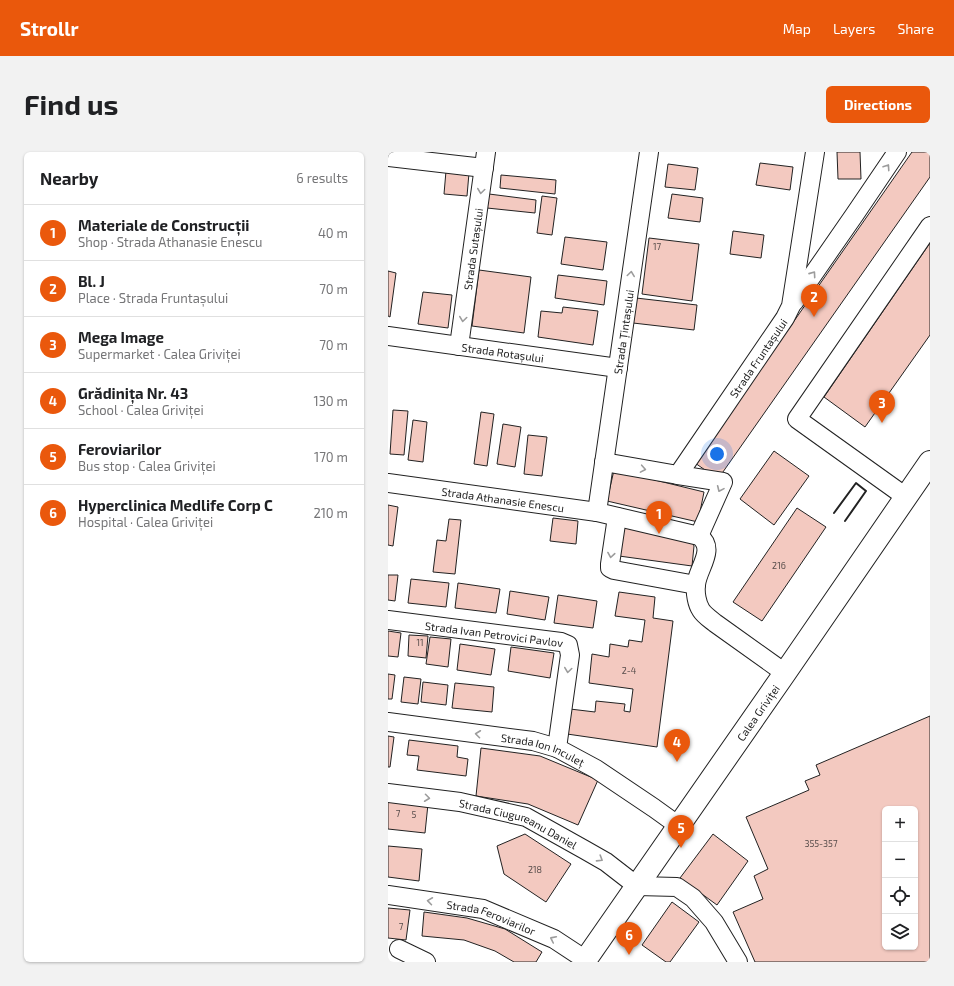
<!DOCTYPE html>
<html lang="en">
<head>
<meta charset="utf-8">
<style>
	body { margin:0; font-family:"Exo 2",sans-serif; background:#f2f2f2; color:#202124 }
	.controls { position:absolute; right:12px; bottom:12px; display:grid; overflow:hidden; border-radius:6px; box-shadow:0 1px 3px #0004 }
	.controls button { width:36px; height:36px; display:grid; place-items:center; padding:0; border:0; border-bottom:1px solid #e0e0e0; background:#fff; color:#202124; font:20px sans-serif }
	.you { position:absolute; left:329px; top:302px; width:14px; height:14px; margin:-10px; border:3px solid #fff; border-radius:50%; background:#1a73e8; box-shadow:0 0 0 6px #1a73e833 }
	.badge { display:grid; place-items:center; width:26px; height:26px; border-radius:50%; background:#ea580c; color:#fff; font-size:13px; font-weight:700 }
	.pin { position:absolute; translate:-50% -33px; filter:drop-shadow(0 1px 2px #0008) }
	.pin::after { content:''; position:absolute; top:21px; width:14px; height:12px; background:inherit; clip-path:polygon(0 0,100% 0,50% 100%) }
	.list { margin:0; padding:0; list-style:none }
	h2 { display:flex; justify-content:space-between; align-items:center; height:52px; margin:0; padding:0 16px; font-size:17px }
	h2 small { font-size:13px; font-weight:400; color:#757577 }
	.list li { display:grid; grid-template-columns:26px 1fr auto; gap:12px; align-items:center; box-sizing:border-box; height:56px; padding:0 16px; border-top:1px solid #e0e0e0 }
	.list b { display:block; font-size:15px; white-space:nowrap }
	.list p { margin:0; font-size:13px; white-space:nowrap; color:#757577 }
	.list em { font-size:13px; font-style:normal; color:#757577 }
	.icon { flex:none; width:22px; height:22px; fill:none; stroke:currentColor; stroke-width:2; stroke-linecap:round; stroke-linejoin:round }
	.map { position:relative; flex:none; width:542px; height:810px; overflow:hidden; border-radius:6px }
	header { display:flex; align-items:center; gap:24px; box-sizing:border-box; height:56px; padding:0 20px; background:#ea580c; color:#fff }
	header strong { font-size:19px }
	nav { display:flex; gap:22px; margin-inline-start:auto; font-size:14px }
	.intro { display:flex; align-items:center; justify-content:space-between; box-sizing:border-box; height:96px; padding:0 24px }
	h1 { margin:0; font-size:28px }
	.button { padding:10px 18px; border-radius:6px; background:#ea580c; color:#fff; font-size:14px; font-weight:700 }
	main { display:flex; gap:24px; padding:0 24px }
	aside { flex:1; background:#fff; border-radius:6px; box-shadow:0 1px 3px #0004 }
	.map>svg:first-child { display:block }
	.building { fill:#f3c9c0; stroke:#222; fill-rule:evenodd }
	.lines { fill:none; stroke-linecap:round; stroke-linejoin:round }
	.minor-casing { stroke:#222; stroke-width:20 }
	.major-casing { stroke:#222; stroke-width:24 }
	.minor { stroke:#fff; stroke-width:18 }
	.major { stroke:#fff; stroke-width:22 }
	.wall { stroke:#222; stroke-width:2 }
	.oneway { stroke:#9c9c9c }
	.labels { text-anchor:middle; dominant-baseline:central; stroke-width:3; stroke-linejoin:round; paint-order:stroke }
	.number-label { font-size:9px; fill:#564c4a }
	.street-label { font-size:11px; fill:#222; stroke:#fff }
</style>
</head>
<body>
<header>
<strong>Strollr</strong>
<nav><a>Map</a><a>Layers</a><a>Share</a></nav>
</header>
<div class="intro"><h1>Find us</h1><a class="button">Directions</a></div>
<main>
<aside>
<h2>Nearby<small>6 results</small></h2>
<ul class="list">
<li><span class="badge">1</span><div><b>Materiale de Construcții</b><p>Shop · Strada Athanasie Enescu</p></div><em>40 m</em></li>
<li><span class="badge">2</span><div><b>Bl. J</b><p>Place · Strada Fruntașului</p></div><em>70 m</em></li>
<li><span class="badge">3</span><div><b>Mega Image</b><p>Supermarket · Calea Griviței</p></div><em>70 m</em></li>
<li><span class="badge">4</span><div><b>Grădinița Nr. 43</b><p>School · Calea Griviței</p></div><em>130 m</em></li>
<li><span class="badge">5</span><div><b>Feroviarilor</b><p>Bus stop · Calea Griviței</p></div><em>170 m</em></li>
<li><span class="badge">6</span><div><b>Hyperclinica Medlife Corp C</b><p>Hospital · Calea Griviței</p></div><em>210 m</em></li>
</ul>
</aside>
<div class="map">
<svg width="542" height="810" viewBox="0 0 542 810">
	<rect width="100%" height="100%" fill="#fff"/>
	<g class="building">
		<path d="M449 0H472L473 27H450Z"/>
		<path d="M524 0H542V25L330 327 307 311Z"/>
		<path d="M372 11 405 15 402 38 368 33Z"/>
		<path d="M280 12 310 16 307 38 277 35Z"/>
		<path d="M58 19 81 21 79 44 56 42Z"/>
		<path d="M113 23 168 28 167 42 112 36Z"/>
		<path d="M101 42 148 48 147 61 99 56Z"/>
		<path d="M284 42 315 46 312 70 280 66Z"/>
		<path d="M154 44 169 46 164 83 149 81Z"/>
		<path d="M345 79 376 83 373 106 342 102Z"/>
		<path d="M177 85 219 90 215 118 173 112Z"/>
		<path d="M261 86 311 92 304 149 254 142Z"/>
		<path d="M542 91V183L477 275 436 245Z"/>
		<path d="M91 118 143 125 136 181 84 174Z"/>
		<path d="M0 119 8 121 2 165 0 164Z"/>
		<path d="M170 123 219 129 216 153 167 146Z"/>
		<path d="M35 140 64 143 60 176 30 172Z"/>
		<path d="M248 146 309 153 306 178 245 171Z"/>
		<path d="M175 155 210 159 205 193 150 185 153 159 174 161Z"/>
		<path d="M5 258 20 259 16 303 2 302Z"/>
		<path d="M93 260 106 262 99 314 86 312Z"/>
		<path d="M25 268 39 270 35 310 20 308Z"/>
		<path d="M115 272 133 275 127 315 109 312Z"/>
		<path d="M140 283 159 285 154 324 136 322Z"/>
		<path d="M386 299 421 324 386 373 352 347Z"/>
		<path d="M226 318 316 340 310 370 219 349Z"/>
		<path d="M0 353 10 355 5 394 0 393Z"/>
		<path d="M409 356 438 375 374 469 345 450Z"/>
		<path d="M165 366 190 369 188 392 162 389Z"/>
		<path d="M61 367 73 368 67 422 45 420 49 388 58 389Z"/>
		<path d="M235 375 301 383 306 394 304 414 231 404Z"/>
		<path d="M0 423H10L7 449 0 448Z"/>
		<path d="M23 427 61 431 58 455 20 451Z"/>
		<path d="M70 431 112 437 108 461 67 456Z"/>
		<path d="M122 439 161 445 157 468 119 462Z"/>
		<path d="M231 440 267 445 265 466 285 469 269 595 179 582 182 557 207 560 208 549 237 552 236 559 242 560 245 537 201 531 204 502 221 505 222 492 240 495 241 488 254 490 257 468 227 464Z"/>
		<path d="M170 443 209 449 205 476 166 471Z"/>
		<path d="M0 479 13 481 10 505 0 504Z"/>
		<path d="M21 483 40 484 38 506 20 504Z"/>
		<path d="M42 485 63 487 60 515 38 512Z"/>
		<path d="M72 492 107 497 103 523 69 518Z"/>
		<path d="M123 495 166 501 162 526 120 519Z"/>
		<path d="M0 522 7 523 4 547H0Z"/>
		<path d="M16 525 33 527 30 552 13 550Z"/>
		<path d="M35 530 60 533 58 553 33 550Z"/>
		<path d="M67 531 106 535 104 560 64 556Z"/>
		<path d="M542 564V810H367L345 760 375 747 366 724 380 717 358 665 421 638 417 629 432 623 428 613ZM497 657H527V795H497Z"/>
		<path d="M0 584 6 585 2 615H0Z"/>
		<path d="M21 588 70 594 69 605 80 607 78 624 29 618 31 604 19 603Z"/>
		<path d="M93 596 152 604 210 628 190 673 140 652 88 644Z"/>
		<path d="M0 648 40 652 37 681 0 677Z"/>
		<path d="M137 682 183 712 158 750 116 722 109 694Z"/>
		<path d="M325 682 360 709 329 753 292 726Z"/>
		<path d="M0 694 34 697 31 729 0 725Z"/>
		<path d="M284 750 311 770 282 810H278L254 793Z"/>
		<path d="M0 756 22 758 18 788 0 786Z"/>
		<path d="M36 760 79 766 117 777 154 800 148 810H126L107 799 76 788 34 784Z"/>
	</g>
	<g class="lines">
		<defs>
			<g id="minor">
				<path d="M0 5 96 16"/>
				<path d="M406 150 467 62 509 0"/>
				<path id="s1" d="M0 184 230 216"/>
				<path id="s2" d="M71 194 98 0"/>
				<path id="s3" d="M216 310 290 323 397 166 403 154 427 0"/>
				<path d="M290 323 335 330 311 384"/>
				<path id="s4" d="M0 331 209 360 311 384C329 397 309 417 308 433 307 441 309 452 313 458 316 463 322 467 327 471L397 521"/>
				<path d="M518 345 409 267 542 74"/>
				<path id="s5" d="M209 360 261 0"/>
				<path d="M229 365 222 412V416L226 418 308 433"/>
				<path id="s6" d="M0 468 173 490 180 493 182 503 169 596"/>
				<path id="s7" d="M0 570 145 589 169 596 208 617 266 656 291 674"/>
				<path id="s8" d="M0 641 72 650 138 665 197 698 218 710 249 734 289 735 305 746 326 770 350 810"/>
				<path id="s9" d="M0 743 95 757 166 787 198 808"/>
				<path d="M11 797 38 810"/>
			</g>
			<g id="major">
				<path id="s10" d="M196 810 397 521 542 310"/>
			</g>
		</defs>
		<use href="#minor" class="minor-casing"/>
		<use href="#major" class="major-casing"/>
		<use href="#minor" class="minor"/>
		<use href="#major" class="major"/>
		<path class="wall" d="M446 361 468 331 478 339 457 369"/>
	</g>
	<defs><path id="oneway-chevron" d="M-2-3.5L2.5 0L-2 3.5" fill="none" stroke-width="1.6" stroke-linecap="round" stroke-linejoin="round"/></defs>
	<g class="oneway">
		<use href="#oneway-chevron" transform="translate(499 15) rotate(-56)"/>
		<use href="#oneway-chevron" transform="translate(93 39) rotate(98)"/>
		<use href="#oneway-chevron" transform="translate(243 122) rotate(-82)"/>
		<use href="#oneway-chevron" transform="translate(425 122) rotate(-55)"/>
		<use href="#oneway-chevron" transform="translate(75 167) rotate(98)"/>
		<use href="#oneway-chevron" transform="translate(255 317) rotate(10)"/>
		<use href="#oneway-chevron" transform="translate(332 337) rotate(114)"/>
		<use href="#oneway-chevron" transform="translate(223 403) rotate(99)"/>
		<use href="#oneway-chevron" transform="translate(180 518) rotate(98)"/>
		<use href="#oneway-chevron" transform="translate(90 582) rotate(-173)"/>
		<use href="#oneway-chevron" transform="translate(39 646) rotate(7)"/>
		<use href="#oneway-chevron" transform="translate(212 707) rotate(32)"/>
		<use href="#oneway-chevron" transform="translate(42 749) rotate(-172)"/>
		<use href="#oneway-chevron" transform="translate(165 787) rotate(-154)"/>
	</g>
	<g class="labels">
		<g class="number-label">
			<text x="269" y="94">17</text>
			<text x="391" y="413">216</text>
			<text x="32" y="490">11</text>
			<text x="241" y="518">2-4</text>
			<text x="10" y="661">7</text>
			<text x="26" y="662">5</text>
			<text x="433" y="691">355-357</text>
			<text x="147" y="717">218</text>
			<text x="13" y="774">7</text>
		</g>
		<g class="street-label">
			<text stroke="none"><textPath href="#s2" startOffset="98">Strada Sutașului</textPath></text>
			<text stroke="none"><textPath href="#s5" startOffset="182">Strada Țintașului</textPath></text>
			<text stroke="none"><textPath href="#s1" startOffset="116">Strada Rotașului</textPath></text>
			<text stroke="none"><textPath href="#s3" startOffset="217">Strada Fruntașului</textPath></text>
			<text stroke="none"><textPath href="#s4" startOffset="116">Strada Athanasie Enescu</textPath></text>
			<text stroke="none"><textPath href="#s6" startOffset="107">Strada Ivan Petrovici Pavlov</textPath></text>
			<text stroke="none"><textPath href="#s10" startOffset="304">Calea Griviței</textPath></text>
			<text stroke="none"><textPath href="#s7" startOffset="158">Strada Ion Inculeț</textPath></text>
			<text stroke="none"><textPath href="#s8" startOffset="135">Strada Ciugureanu Daniel</textPath></text>
			<text stroke="none"><textPath href="#s9" startOffset="106">Strada Feroviarilor</textPath></text>
		</g>
	</g>
</svg>
<div class="controls">
<button>+</button>
<button>−</button>
<button><svg class="icon" aria-label="locate" viewBox="0 0 24 24"><circle cx="12" cy="12" r="6"/><path d="M12 2v4M12 18v4M2 12h4M18 12h4"/></svg></button>
<button><svg class="icon" aria-label="layers" viewBox="0 0 24 24"><path d="M12 4l9 5-9 5-9-5zM3 14l9 5 9-5"/></svg></button>
</div>
<div class="you"></div>
<div class="pin badge" style="left:271px;top:382px">1</div>
<div class="pin badge" style="left:426px;top:165px">2</div>
<div class="pin badge" style="left:494px;top:271px">3</div>
<div class="pin badge" style="left:289px;top:610px">4</div>
<div class="pin badge" style="left:293px;top:696px">5</div>
<div class="pin badge" style="left:241px;top:803px">6</div>
</div>
</main>
</body>
</html>
